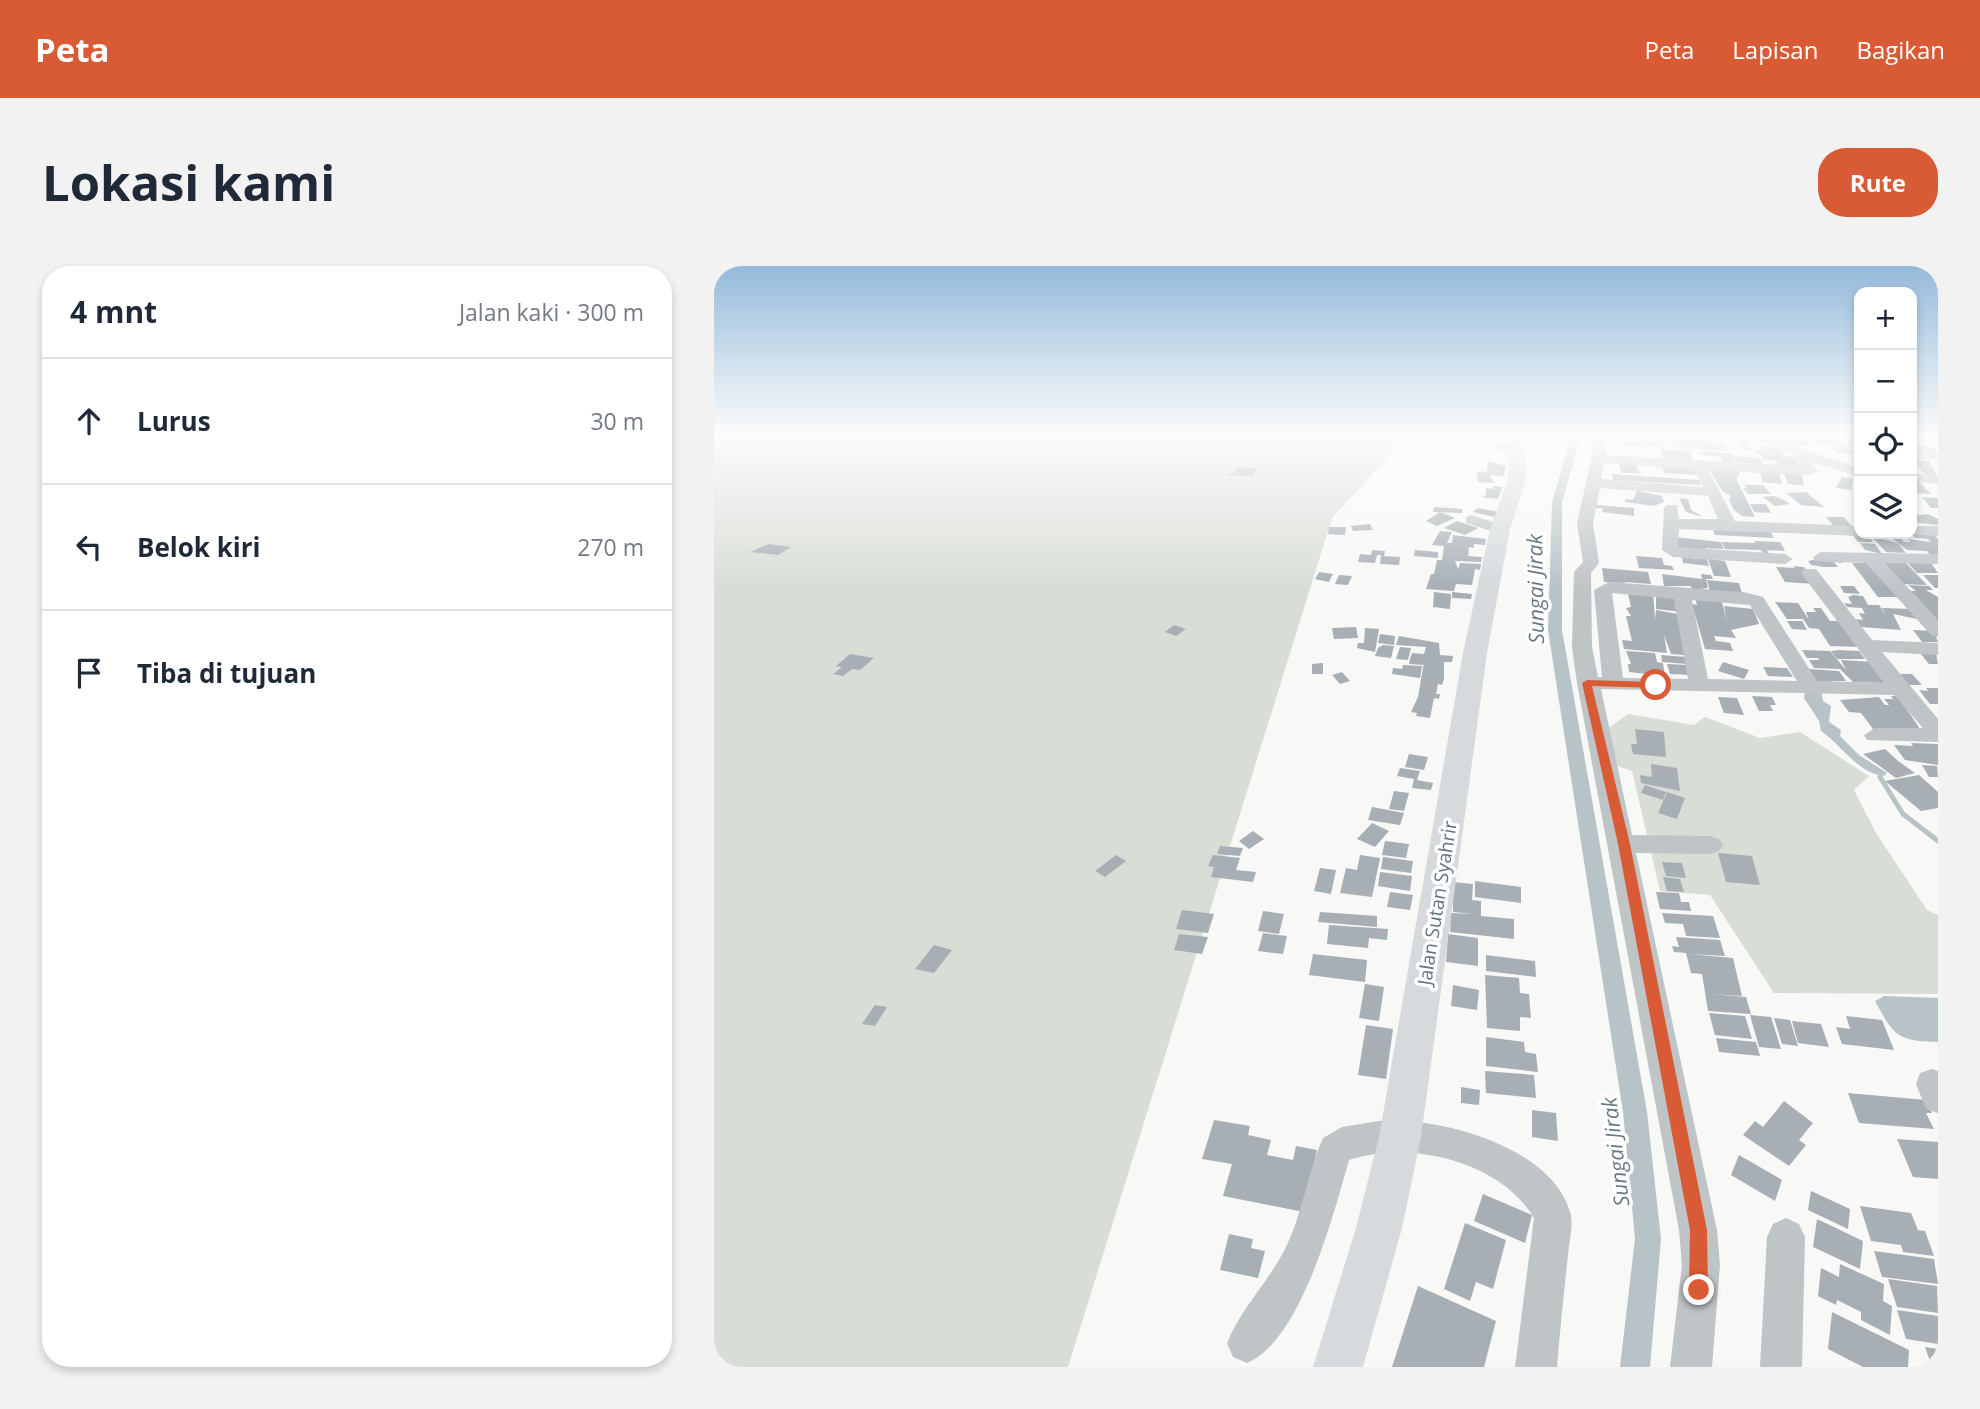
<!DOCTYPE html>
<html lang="id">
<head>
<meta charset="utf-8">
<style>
	body { margin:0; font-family:"Open Sans",sans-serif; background:#f2f2f3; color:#1f2937 }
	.controls { position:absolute; right:21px; top:21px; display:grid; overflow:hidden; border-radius:14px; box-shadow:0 4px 10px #0003 }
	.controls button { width:63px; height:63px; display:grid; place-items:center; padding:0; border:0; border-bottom:2px solid #e0e1e3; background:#fff; color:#1f2937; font:35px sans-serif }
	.stop { position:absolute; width:21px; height:21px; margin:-16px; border:5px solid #d95b36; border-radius:50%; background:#fff }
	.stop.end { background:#d95b36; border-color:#fff; box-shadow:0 2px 7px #0008 }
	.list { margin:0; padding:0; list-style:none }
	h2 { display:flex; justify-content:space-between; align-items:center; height:91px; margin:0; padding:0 28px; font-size:30px }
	h2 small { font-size:23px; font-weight:400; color:#747a83 }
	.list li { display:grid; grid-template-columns:46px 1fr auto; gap:21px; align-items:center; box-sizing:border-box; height:126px; padding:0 28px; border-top:2px solid #e0e1e3 }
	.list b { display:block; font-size:26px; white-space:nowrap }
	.list em { font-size:23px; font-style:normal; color:#747a83 }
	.icon { flex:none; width:38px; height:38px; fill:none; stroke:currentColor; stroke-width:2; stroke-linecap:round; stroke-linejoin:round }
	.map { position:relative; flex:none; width:1224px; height:1101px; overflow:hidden; border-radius:28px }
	header { display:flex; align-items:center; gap:42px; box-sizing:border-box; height:98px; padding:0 35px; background:#d95b36; color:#fff }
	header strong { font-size:33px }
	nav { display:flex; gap:38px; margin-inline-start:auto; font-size:24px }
	.intro { display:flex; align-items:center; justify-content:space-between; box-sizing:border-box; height:168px; padding:0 42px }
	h1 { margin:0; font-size:49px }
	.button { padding:18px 32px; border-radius:28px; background:#d95b36; color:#fff; font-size:24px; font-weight:700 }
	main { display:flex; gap:42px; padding:0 42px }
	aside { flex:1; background:#fff; border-radius:28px; box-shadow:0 4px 10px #0003 }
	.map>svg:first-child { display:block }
	.green { fill:#d8ddd6 }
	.water { fill:#b8c3c7 }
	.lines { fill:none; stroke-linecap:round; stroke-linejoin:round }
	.stream { stroke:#b8c3c7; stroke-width:5 }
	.canal { fill:#b8c3c7; fill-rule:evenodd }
	.building { fill:#a7afb5 }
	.minor { fill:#bfc4c7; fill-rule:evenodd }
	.major { fill:#d6dadd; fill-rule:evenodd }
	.route { fill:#d95b36 }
	.labels { text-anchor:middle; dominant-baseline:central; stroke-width:7; stroke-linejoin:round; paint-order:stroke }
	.street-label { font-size:19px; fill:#65747f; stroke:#fff }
	.water-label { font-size:21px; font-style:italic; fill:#657980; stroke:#fff }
</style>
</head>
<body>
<header>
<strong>Peta</strong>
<nav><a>Peta</a><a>Lapisan</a><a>Bagikan</a></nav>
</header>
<div class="intro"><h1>Lokasi kami</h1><a class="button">Rute</a></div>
<main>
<aside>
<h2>4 mnt<small>Jalan kaki · 300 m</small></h2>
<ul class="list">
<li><svg class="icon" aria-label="ahead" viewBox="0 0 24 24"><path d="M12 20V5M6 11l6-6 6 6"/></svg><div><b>Lurus</b></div><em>30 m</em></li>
<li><svg class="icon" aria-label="left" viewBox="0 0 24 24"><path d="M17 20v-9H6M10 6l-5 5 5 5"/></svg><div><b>Belok kiri</b></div><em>270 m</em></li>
<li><svg class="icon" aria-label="arrive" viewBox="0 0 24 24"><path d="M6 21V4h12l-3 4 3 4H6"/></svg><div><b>Tiba di tujuan</b></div></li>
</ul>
</aside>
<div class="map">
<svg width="1224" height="1101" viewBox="0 0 1224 1101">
	<rect width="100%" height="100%" fill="#f8f8f6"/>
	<g class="green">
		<path d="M11 170H693L618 252 354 1101H0V175Z"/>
		<path d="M914 448 980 459 991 451 1046 472 1086 466 1155 510 1140 524 1162 567 1213 644 1224 649V728L1060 727 996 629 946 625 918 505 879 492 876 475Z"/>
	</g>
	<g class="water">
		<path d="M1107 424 1109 435 1117 440 1115 456 1127 464 1126 470 1145 489 1173 507 1170 510C1143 507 1128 479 1107 465L1105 455 1090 432 1091 426Z"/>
		<path d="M1170 730 1224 732V776C1183 775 1180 770 1161 735Z"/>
	</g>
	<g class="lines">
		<path class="stream" d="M1166 511 1189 548 1224 575"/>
		<path class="canal" d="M851 170H860L865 178 848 236V364L933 846 947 973 936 1101H906L921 973 909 846 834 364 838 236 855 178Z"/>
	</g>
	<g class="building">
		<path d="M761 170H786V174L761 176Z"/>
		<path d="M909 170 929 172 931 181 911 180Z"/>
		<path d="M930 170 949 171 952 182 932 180Z"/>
		<path d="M1007 170H1031L1040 178H1033L1038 184H1026L1023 174 1009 173Z"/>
		<path d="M1086 170 1098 179H1085L1080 175H1076L1080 178 1072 179 1058 171Z"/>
		<path d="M1093 171H1121L1141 187H1123L1117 182H1122L1118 178 1103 179Z"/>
		<path d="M956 172 1009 175 1013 185 959 182Z"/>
		<path d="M1141 172 1145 175V182L1137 181 1127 174Z"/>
		<path d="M777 176 795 177V184L783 183V180H777Z"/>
		<path d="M1042 179 1064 181 1070 190H1063L1081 191 1086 202 1065 201 1062 194H1051L1040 184H1052Z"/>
		<path d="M1198 179 1217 180 1222 186 1221 189 1198 188Z"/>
		<path d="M946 183 976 185 980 195 949 193Z"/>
		<path d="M987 185 1019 188 1020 197 1021 190 1046 192 1048 200 1025 196 1027 200 1011 199 1008 191 987 189Z"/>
		<path d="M1200 194 1215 195 1224 211 1212 210Z"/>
		<path d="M774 195 792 200 790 210 776 209 780 217 764 216 763 205 773 206Z"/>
		<path d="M905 197 924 198 923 204 929 207H907Z"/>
		<path d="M524 201 543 202 539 210 512 209 521 206Z"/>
		<path d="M948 201 981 203 983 209 950 207Z"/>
		<path d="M995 202 1023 203 1026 210H1023V215L1041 251 1028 250 1019 243 1015 233 1017 230 1008 225Z"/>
		<path d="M1069 204 1087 206 1090 220 1074 218Z"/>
		<path d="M1064 205 1068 218 1048 216 1046 206Z"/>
		<path d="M898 208 985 214 987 219 899 214Z"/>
		<path d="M1128 211 1139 213 1137 224 1122 222Z"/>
		<path d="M1198 212 1203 213 1217 228 1202 227 1198 222Z"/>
		<path d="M1030 219H1049L1057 228H1034L1029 222H1033Z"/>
		<path d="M779 220 788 221 784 233 767 231 772 229V222L779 223Z"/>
		<path d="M923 225 948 230 950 236 940 240 911 236V233L919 234Z"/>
		<path d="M1092 226 1110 241 1087 239 1072 227Z"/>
		<path d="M1060 230 1070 234 1076 238 1061 240 1049 231Z"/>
		<path d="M1208 231 1224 232V242H1217Z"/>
		<path d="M965 232 974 233 977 244 989 251 972 246Z"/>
		<path d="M1036 238H1052L1057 247 1040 246Z"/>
		<path d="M882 239 920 242V250L888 246 889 242H882Z"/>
		<path d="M720 241 748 243V247L719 246Z"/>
		<path d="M764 242 785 246 780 251 759 246Z"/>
		<path d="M726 246 741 252 723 260 712 255Z"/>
		<path d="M1214 248 1224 253V259L1198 256V250Z"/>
		<path d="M1112 251H1130L1138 261 1120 260Z"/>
		<path d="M743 255 764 262 751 269 730 262Z"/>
		<path d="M656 258 659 264 639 265 637 260Z"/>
		<path d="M998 260 1056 265 1060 272 1001 269Z"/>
		<path d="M615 261H632L631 269 614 268Z"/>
		<path d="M726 265 738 266 733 277H738L739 269 772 273 771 279 760 278V282L755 281 754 290 768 291 767 296 741 295 744 303 746 297 767 298 766 304 761 303 758 319 742 318 740 325 712 323 717 308H720L723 294H728L730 280 718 279Z"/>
		<path d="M1140 266 1184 277 1192 287 1172 286 1159 272H1156L1159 276H1144L1138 268Z"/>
		<path d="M1173 268H1183L1190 276H1197L1194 273 1217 276 1214 273 1201 272 1197 268H1220L1224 273V290H1217L1213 285 1193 284Z"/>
		<path d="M960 271 1007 276 1010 283 991 282 993 285 964 281Z"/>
		<path d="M1040 275 1066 276 1071 285 1053 284 1055 288H1049L1047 284 1011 283 1008 276 1042 277Z"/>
		<path d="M1146 277 1161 278 1168 288 1151 284Z"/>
		<path d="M55 278 77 281 64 289 36 286Z"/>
		<path d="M658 284 671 285 670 290 686 291 685 299 666 298 667 289H663L661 297 644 296 646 288 657 289Z"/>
		<path d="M701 284 724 286V292L700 290Z"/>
		<path d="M922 290 948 292 950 299 958 300 960 304 925 302Z"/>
		<path d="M983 290H992L995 300 969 297 968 291 984 293Z"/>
		<path d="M994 293 1011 295 1017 311 1000 310Z"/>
		<path d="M1104 293H1126L1129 297 1120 296 1124 301H1110L1097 299 1094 295Z"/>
		<path d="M1216 295 1224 307H1203L1193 296Z"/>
		<path d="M1167 296 1192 297 1213 319 1186 318Z"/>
		<path d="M1138 297H1156L1187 331H1164Z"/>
		<path d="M1079 300 1090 301 1101 318 1071 316 1062 301 1081 302Z"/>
		<path d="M888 302 934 306 937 318 911 316 910 305 911 317 890 316Z"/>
		<path d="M605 306 619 308 615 316 601 313Z"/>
		<path d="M948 308 988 313 987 308 997 309 999 313H992L994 322 978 324 977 320H950Z"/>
		<path d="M625 309 638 310 634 319 621 318Z"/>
		<path d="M1209 309H1224V322H1221Z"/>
		<path d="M993 314 1025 317 1028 328 996 325Z"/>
		<path d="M1194 319 1215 320 1219 324H1212L1224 331V357L1202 330 1194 325H1202Z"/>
		<path d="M1126 320H1140L1146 328 1130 327Z"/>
		<path d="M720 326 737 328 736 343 719 341Z"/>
		<path d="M738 326 758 328 757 333 738 332Z"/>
		<path d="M939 326 941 353 942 344 969 349 971 389 957 388 950 369 953 387 910 383 908 374 918 375 912 350H917L912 342 917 341 914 328Z"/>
		<path d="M942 327 960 332 968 346 942 343Z"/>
		<path d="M980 329 1007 332 1013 356 1010 340 1039 343 1045 358 1017 364 1022 372 1000 370 1002 375 1016 377 1019 385 991 383 978 338 983 339Z"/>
		<path d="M1139 329 1149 330 1154 339H1165L1172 349 1168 342 1198 343 1203 353 1179 348 1187 364 1147 361 1142 353 1149 354 1145 347 1151 348 1148 342 1133 341 1130 337 1138 338 1134 331Z"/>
		<path d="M1061 336 1084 337 1095 354 1092 346H1102L1099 342H1107L1116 355H1128L1146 381 1116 380 1105 363 1095 362 1089 353H1073Z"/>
		<path d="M1073 355H1088L1093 364 1078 363Z"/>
		<path d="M460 359 472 363 462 370 451 366Z"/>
		<path d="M642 361 644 372 620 373 618 362Z"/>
		<path d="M651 362 665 363 661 386 643 382 644 377H650Z"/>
		<path d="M1199 364 1220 365 1224 376H1208Z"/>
		<path d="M666 368 681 370 680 379 664 377Z"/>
		<path d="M685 370 725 377 726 389 739 390 738 396H730V413L728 419 724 418 722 428H726L725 433 720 432 716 452 702 450 703 447 697 446 704 431 710 396 709 399 695 398 696 393 698 387 710 388 712 381 682 379Z"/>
		<path d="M669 379 680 380 677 392 661 390 664 382Z"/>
		<path d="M686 381 697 382 694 394 682 393Z"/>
		<path d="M1088 384 1116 385 1132 404 1127 394 1160 396 1173 417 1139 416 1126 403 1100 402 1095 394H1105L1104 392H1093Z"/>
		<path d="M1125 384 1145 385 1151 393H1123L1117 385Z"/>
		<path d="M912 385 941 387 943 396 949 397 951 410 915 406 914 398H917Z"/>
		<path d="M1206 387H1222L1224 398H1215Z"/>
		<path d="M136 388 160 392 146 404 138 403 129 410 119 408 128 401 122 400Z"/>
		<path d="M947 389 972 391 973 398 948 396Z"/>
		<path d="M1009 396 1035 404 1030 413 1004 405Z"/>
		<path d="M609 397V408H598V398Z"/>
		<path d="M953 398 974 399 977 409 956 408Z"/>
		<path d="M689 399 708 400 706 412 678 408 679 402 688 403Z"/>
		<path d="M1049 401 1073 402 1079 411 1054 410Z"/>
		<path d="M1094 403 1125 405 1132 415H1116L1120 419H1103Z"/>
		<path d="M628 406 636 415 626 418 618 409Z"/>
		<path d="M1183 408H1198L1208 419H1192Z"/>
		<path d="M1212 422H1224V438H1216L1205 424 1214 425Z"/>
		<path d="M1038 430 1058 431 1062 439H1056L1059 445H1045Z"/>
		<path d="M1177 430H1184L1206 463H1159L1147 447 1135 446 1126 434 1165 431 1171 439H1175L1170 433H1179Z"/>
		<path d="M1004 431 1023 432 1030 449 1010 447Z"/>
		<path d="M921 463 950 466 952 491 919 488 917 478H923Z"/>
		<path d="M1197 477 1224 478V499L1191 494 1180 479 1199 480Z"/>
		<path d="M1171 483 1184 495 1201 507 1182 512 1149 488Z"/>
		<path d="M695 488 714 491 710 504 691 501Z"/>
		<path d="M937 498 963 502 966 525 927 517 926 509 938 511Z"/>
		<path d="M1208 499 1223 500 1224 511H1215Z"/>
		<path d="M686 502 706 505 703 514 719 517 717 524 698 522 700 513 683 510Z"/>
		<path d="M1205 509 1224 526V542L1207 545 1171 515Z"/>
		<path d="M931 519 952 526 949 534 927 527Z"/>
		<path d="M680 525 695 527 690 545 675 543Z"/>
		<path d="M953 526 971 532 963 553 944 547Z"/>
		<path d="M658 541 690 547 686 559 654 554Z"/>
		<path d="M658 557 675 565 661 581 643 573Z"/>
		<path d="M539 565 550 573 535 583 525 575Z"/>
		<path d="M671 575 695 578 692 592 668 589Z"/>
		<path d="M506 580 529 582 526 590 503 588Z"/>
		<path d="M1004 587 1038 590 1046 619 1012 616Z"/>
		<path d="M402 589 412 595 391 611 381 605Z"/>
		<path d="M499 589 526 592 522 604 542 606 539 616 497 611 500 601 494 600Z"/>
		<path d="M646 589 666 592 658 631 626 627 632 602 643 604Z"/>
		<path d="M669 591 699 595 697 607 667 603Z"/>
		<path d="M948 596 968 597 972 612 952 610Z"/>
		<path d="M606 602 622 604 617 628 600 625Z"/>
		<path d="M666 606 698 610 696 625 664 620Z"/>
		<path d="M949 611 966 613 970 626 953 625Z"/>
		<path d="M761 615 807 621V637L761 631Z"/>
		<path d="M739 616 759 618 758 634 767 635V650L800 653V673L736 666 737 647 761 648 739 646Z"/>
		<path d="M676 626 699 629 696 644 673 641Z"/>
		<path d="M942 626 965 627 967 636H975L977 645 946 643Z"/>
		<path d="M468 644 500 648 494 667 462 663Z"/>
		<path d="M549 645 570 648 565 668 544 665Z"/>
		<path d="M606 646 663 650V661L604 656Z"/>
		<path d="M948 647 999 650 1006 672 972 670 969 658 951 657Z"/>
		<path d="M615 659 674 663 673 674 655 672 654 682 613 678Z"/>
		<path d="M549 667 573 670 569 688 544 685Z"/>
		<path d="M465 668 494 671 488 688 460 684Z"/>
		<path d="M734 668 764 672V700L732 696Z"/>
		<path d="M962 671 1006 674 1011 690 974 688 1019 692 1028 730 996 728 1032 731 1037 748 994 745 988 708 977 707 972 687 960 686 958 680 965 681Z"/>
		<path d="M220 679 238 684 220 707 201 703Z"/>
		<path d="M599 688 653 694 651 716 595 709Z"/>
		<path d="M772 689 821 695 822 711 772 705Z"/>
		<path d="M771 709 805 712 806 727 815 728 817 752 806 751V765L773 762Z"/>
		<path d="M651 718 670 721 665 755 645 752Z"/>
		<path d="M739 719 765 724 763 744 737 740Z"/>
		<path d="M161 739 173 741 161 760 148 758Z"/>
		<path d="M995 747 1031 750 1038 773 1001 769Z"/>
		<path d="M1036 749 1057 751 1067 783 1045 781Z"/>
		<path d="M1132 750 1168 754 1180 784 1128 778 1122 761 1136 763Z"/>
		<path d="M1060 752 1076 754 1084 780 1068 778Z"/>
		<path d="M1078 755 1107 758 1115 781 1084 777Z"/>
		<path d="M652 759 679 763 672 813 644 809Z"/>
		<path d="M772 771 810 776 811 786 822 788 824 806 772 800Z"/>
		<path d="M1002 772 1042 776 1046 790 1005 786Z"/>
		<path d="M771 805 820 809 822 832 772 827Z"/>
		<path d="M747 821 766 824 765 839 747 837Z"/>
		<path d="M1134 827 1212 834 1218 847H1212L1220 863 1145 857Z"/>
		<path d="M1070 835 1099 857 1085 874 1092 879 1075 900 1029 869 1041 855 1049 861Z"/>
		<path d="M818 844 842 847 844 875 818 871Z"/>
		<path d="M500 854 536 860 534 869 557 874 553 889 579 894 582 880 603 884 590 946 509 930 518 898 488 893Z"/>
		<path d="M1183 873 1224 876V913L1199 911Z"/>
		<path d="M1025 889 1068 914 1061 935 1017 909Z"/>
		<path d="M1097 925 1136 943 1134 963 1094 944Z"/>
		<path d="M769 928 818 949 811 977 760 955Z"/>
		<path d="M1146 940 1197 947 1204 964 1211 965 1220 990 1189 986 1187 979 1157 975Z"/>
		<path d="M1103 953 1149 975 1146 1003 1099 981Z"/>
		<path d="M751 957 792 974 779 1023 762 1016 756 1035 730 1023Z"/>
		<path d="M515 968 539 973 537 982 551 985 544 1012 506 1004Z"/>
		<path d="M1160 985 1220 993 1224 1018 1168 1011Z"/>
		<path d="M1126 998 1170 1018 1169 1035 1178 1040 1176 1069 1147 1054V1046L1123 1034 1122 1039 1104 1030 1107 1002 1125 1011Z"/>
		<path d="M1174 1013 1223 1020 1224 1047 1183 1041Z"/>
		<path d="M704 1020 782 1055 770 1101H678Z"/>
		<path d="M1183 1044 1224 1050V1078L1192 1073Z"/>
		<path d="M1118 1046 1195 1084 1194 1101H1149L1114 1083Z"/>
		<path d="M1211 1081 1224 1083V1101H1218Z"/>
	</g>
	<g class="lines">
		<g class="minor">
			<path d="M878 170H890L892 189 1086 200 1082 190 1034 170H1051L1145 202V210L1097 196 1104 205 1097 209 995 205 1021 255 1145 260V268H1151L1145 270 965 263 964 281 1071 288 1079 293 1071 298 959 291 948 284 950 242 953 239H963L965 253H1004L994 230 886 222 879 257 885 297 877 307 878 381 884 411H888L880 324 895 316 1029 326 1049 331 1103 415 1170 417 1090 311 1087 307 1090 303H1102L1158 374 1224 377V389L1168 386 1224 453V476L1153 474 1150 469 1161 462H1209L1180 429 887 423 918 569 996 570 1005 573 1009 579 1005 585 996 588 922 587 1003 964 1006 999 998 1101H956L968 999 965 964 863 417 858 381 860 306 869 296 863 257 879 185ZM890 197 981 204 989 221 887 213ZM898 327 960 333 974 413 909 412ZM978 334 1036 339 1083 415 994 413Z"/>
			<path d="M1198 185 1224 188V193H1198Z"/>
			<path d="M1198 207 1224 210V218L1198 215Z"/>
			<path d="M757 249 792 260 794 263 786 268 752 257V251Z"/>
			<path d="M1198 260H1224V270L1192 268H1198Z"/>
			<path d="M1107 286 1224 288V298L1171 297 1224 354V371L1217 369 1152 297 1101 295 1099 291Z"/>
			<path d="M1218 803 1224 805V847L1212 843 1202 818 1206 807Z"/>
			<path d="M665 855C725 850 838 881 856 946 860 958 855 976 854 989 850 1026 846 1064 843 1101H801L820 952C786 895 696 874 635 894 620 947 587 1075 533 1097L519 1091 513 1077C526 1044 553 1017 570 985 588 951 593 908 609 872L628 861Z"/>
			<path d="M1072 952 1085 958 1091 971 1088 1101H1046L1053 971 1059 958Z"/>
		</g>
		<path class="major" d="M796 170H812V214L796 263 773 387 707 871 688 962 649 1101H599L642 962 665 871 749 387 776 263 794 214Z"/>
	</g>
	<linearGradient id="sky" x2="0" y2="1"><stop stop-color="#95badb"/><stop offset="0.52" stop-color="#fcfcfb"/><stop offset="1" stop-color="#fcfcfb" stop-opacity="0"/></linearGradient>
	<rect width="1224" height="324" fill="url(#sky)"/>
	<path class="route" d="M873 414 942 416 947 419 942 422 878 420 916 578 993 964 994 1024 991 1030 985 1033 978 1030 975 1024 976 964 904 578 868 417Z"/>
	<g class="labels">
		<g class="street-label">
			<text transform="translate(723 637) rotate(-81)">Jalan Sutan Syahrir</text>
		</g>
		<g class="water-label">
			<text transform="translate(821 323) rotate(-91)">Sungai Jirak</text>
			<text transform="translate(901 886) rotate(-97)">Sungai Jirak</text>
		</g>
	</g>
</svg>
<div class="controls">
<button>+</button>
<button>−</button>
<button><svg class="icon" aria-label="locate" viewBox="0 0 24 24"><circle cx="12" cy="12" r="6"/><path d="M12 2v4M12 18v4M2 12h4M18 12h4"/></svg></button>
<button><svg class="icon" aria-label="layers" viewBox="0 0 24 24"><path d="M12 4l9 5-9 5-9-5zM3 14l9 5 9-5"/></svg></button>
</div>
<div class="stop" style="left:942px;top:419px"></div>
<div class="stop end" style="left:985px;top:1024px"></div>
</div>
</main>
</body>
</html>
